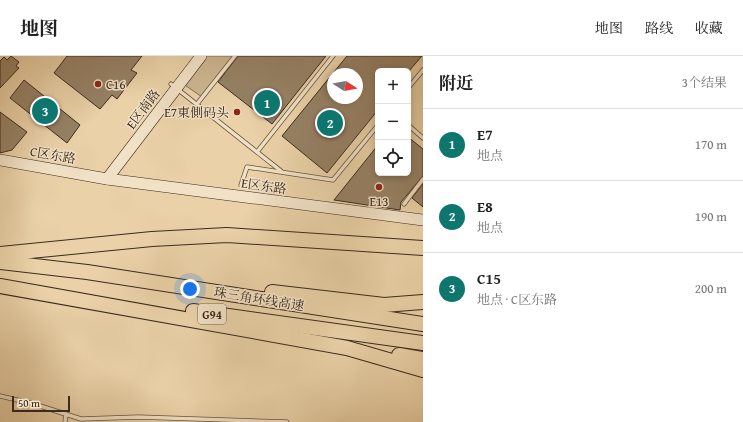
<!DOCTYPE html>
<html lang="zh">
<head>
<meta charset="utf-8">
<style>
	body { margin:0; font-family:"Gentium Book Plus","Noto Serif SC",serif; background:#f6f6f6; color:#222 }
	.controls { position:absolute; right:12px; top:12px; display:grid; overflow:hidden; border-radius:6px; box-shadow:0 2px 6px #0003 }
	.controls button { width:36px; height:36px; display:grid; place-items:center; padding:0; border:0; border-bottom:1px solid #e0e0e0; background:#fff; color:#222; font:20px sans-serif }
	.compass { position:absolute; left:327px; top:12px; width:36px; height:36px; border-radius:50%; background:#fff; box-shadow:0 2px 6px #0003; rotate:101deg }
	.scale { position:absolute; left:12px; bottom:10px; width:58px; box-sizing:border-box; padding-left:4px; border:2px solid #3b2b1d; border-top:0; font-size:11px; line-height:14px; white-space:nowrap; color:#3b2b1d; -webkit-text-stroke:3px #f1e1c6; paint-order:stroke }
	.you { position:absolute; left:190px; top:233px; width:14px; height:14px; margin:-10px; border:3px solid #fff; border-radius:50%; background:#1a73e8; box-shadow:0 0 0 6px #1a73e833 }
	.badge { display:grid; place-items:center; width:26px; height:26px; border-radius:50%; background:#0f766e; color:#fff; font-size:13px; font-weight:700 }
	.pin { position:absolute; translate:-50% -50%; border:2px solid #fff; box-shadow:0 1px 4px #0006 }
	.list { margin:0; padding:0; list-style:none }
	h2 { display:flex; justify-content:space-between; align-items:center; height:52px; margin:0; padding:0 16px; font-size:17px }
	h2 small { font-size:13px; font-weight:400; color:#767676 }
	.list li { display:grid; grid-template-columns:26px 1fr auto; gap:12px; align-items:center; box-sizing:border-box; height:72px; padding:0 16px; border-top:1px solid #e0e0e0 }
	.list b { display:block; font-size:15px; white-space:nowrap }
	.list p { margin:0; font-size:13px; white-space:nowrap; color:#767676 }
	.list em { font-size:13px; font-style:normal; color:#767676 }
	.icon { flex:none; width:22px; height:22px; fill:none; stroke:currentColor; stroke-width:2; stroke-linecap:round; stroke-linejoin:round }
	.map { position:relative; flex:none; width:423px; height:366px; overflow:hidden }
	header { display:flex; align-items:center; gap:24px; box-sizing:border-box; height:56px; padding:0 20px; background:#fff; border-bottom:1px solid #e0e0e0 }
	header strong { font-size:19px }
	nav { display:flex; gap:22px; margin-inline-start:auto; font-size:14px }
	main { display:flex }
	aside { flex:1; background:#fff }
	.map>svg:first-child { display:block }
	.green { fill:#ccb590; stroke:#847056 }
	.building { fill:#968165; stroke:#3b2b1d; fill-rule:evenodd }
	.lines { fill:none; stroke-linecap:round; stroke-linejoin:round }
	.lane-casing { stroke:#675440; stroke-width:5 }
	.secondary-casing { stroke:#3b2b1d; stroke-width:12 }
	.highway-casing { stroke:#3b2b1d; stroke-width:16 }
	.lane { stroke:#f1e1c6; stroke-width:3.5 }
	.secondary { stroke:#f1e1c6; stroke-width:11 }
	.highway { stroke:#ead1a7; stroke-width:14 }
	.poi-dot { fill:#8f2418; stroke:#f1e1c6; stroke-width:1.5 }
	.labels { text-anchor:middle; dominant-baseline:central; stroke-width:3; stroke-linejoin:round; paint-order:stroke }
	.shield { fill:#f1e1c6; stroke:#726250; stroke-width:1 }
	.shield-label { font-size:12px; font-weight:bold; fill:#3b2b1d }
	.poi-label { font-size:13px; fill:#3b2b1d; stroke:#f1e1c6; text-anchor:start }
	.street-label { font-size:13px; fill:#3b2b1d; stroke:#f1e1c6 }
</style>
</head>
<body>
<header>
<strong>地图</strong>
<nav><a>地图</a><a>路线</a><a>收藏</a></nav>
</header>
<main>
<div class="map">
<svg width="423" height="366" viewBox="0 0 423 366">
	<rect width="100%" height="100%" fill="#ead1a7"/>
	<filter id="stains"><feTurbulence type="fractalNoise" baseFrequency=".005" numOctaves="4"/><feColorMatrix values="0 0 0 0 .2 0 0 0 0 .09 0 0 0 0 .02 0 0 0 .5 -.17"/></filter>
	<radialGradient id="worn" r=".72"><stop offset=".6" stop-color="#630" stop-opacity="0"/><stop offset="1" stop-color="#630" stop-opacity=".3"/></radialGradient>
	<path class="green" d="M203 0H235L202 41 182 27Z"/>
	<g class="building">
		<path d="M11 0 19 6 16 10 19 12 0 32V5L4 1 7 4Z"/>
		<path d="M67 0H142L131 14 137 17 117 43 112 39 100 53 54 17Z"/>
		<path d="M238 0H326L272 68 218 26Z"/>
		<path d="M347 0H422L409 15H378V54L327 117 282 80ZM333 18H357V42H333Z"/>
		<path d="M24 24 80 69 67 87 10 42Z"/>
		<path d="M0 56 27 76 12 94 0 97Z"/>
		<path d="M408 81 423 93V120L401 146 400 154 334 144 378 89V117H408Z"/>
		<path d="M423 128V151L412 142Z"/>
	</g>
	<g class="lines">
		<defs>
			<g id="lane">
				<path d="M171 28 281 115"/>
				<path d="M408 32 423 14"/>
				<path d="M197 48 235 0"/>
				<path d="M408 69 423 82"/>
				<path d="M257 96 333 0"/>
				<path d="M241 129 247 111 333 124 378 69"/>
				<path d="M404 148 423 123"/>
				<path d="M0 340 34 348 81 363 138 361 287 366"/>
				<path d="M65 366 66 358"/>
			</g>
			<g id="secondary">
				<path d="M0 104 107 123 423 164"/>
				<path d="M107 123 201 0"/>
			</g>
			<g id="highway">
				<path d="M0 198 152 183 227 179 423 192"/>
				<path d="M0 206 87 216 423 268"/>
				<path d="M0 230 347 292 423 314"/>
				<path d="M272 236 384 249 423 246"/>
				<path d="M193 255 423 287"/>
				<path d="M399 299 423 303"/>
			</g>
		</defs>
		<use href="#lane" class="lane-casing"/>
		<use href="#secondary" class="secondary-casing"/>
		<use href="#highway" class="highway-casing"/>
		<use href="#lane" class="lane"/>
		<use href="#secondary" class="secondary"/>
		<use href="#highway" class="highway"/>
	</g>
	<g class="poi-dot">
		<circle cx="98" cy="28" r="4"/>
		<circle cx="237" cy="56" r="4"/>
		<circle cx="379" cy="131" r="4"/>
	</g>
	<g class="labels">
		<rect class="shield" x="198" y="248" width="28" height="20" rx="3"/>
		<g class="shield-label">
			<text x="212" y="258">G94</text>
		</g>
		<g class="poi-label">
			<text x="106" y="28">C16</text>
			<text x="229" y="56" text-anchor="end">E7東側码头</text>
			<text x="379" y="145" text-anchor="middle">E13</text>
		</g>
		<g class="street-label">
			<text transform="translate(143 53) rotate(-53)">E区南路</text>
			<text transform="translate(53 99) rotate(10)">C区东路</text>
			<text transform="translate(264 130) rotate(8)">E区东路</text>
			<text transform="translate(259 243) rotate(9)">珠三角环线高速</text>
		</g>
	</g>
	<rect width="100%" height="100%" filter="url(#stains)"/>
	<rect width="100%" height="100%" fill="url(#worn)"/>
</svg>
<div class="controls">
<button>+</button>
<button>−</button>
<button><svg class="icon" aria-label="locate" viewBox="0 0 24 24"><circle cx="12" cy="12" r="6"/><path d="M12 2v4M12 18v4M2 12h4M18 12h4"/></svg></button>
</div>
<svg class="compass" viewBox="-18 -18 36 36"><path d="M0-13l5 13h-10z" fill="#e53935"/><path d="M0 13l5-13h-10z" fill="#767676"/></svg>
<div class="scale">50 m</div>
<div class="you"></div>
<div class="pin badge" style="left:267px;top:47px">1</div>
<div class="pin badge" style="left:330px;top:67px">2</div>
<div class="pin badge" style="left:45px;top:55px">3</div>
</div>
<aside>
<h2>附近<small>3个结果</small></h2>
<ul class="list">
<li><span class="badge">1</span><div><b>E7</b><p>地点</p></div><em>170 m</em></li>
<li><span class="badge">2</span><div><b>E8</b><p>地点</p></div><em>190 m</em></li>
<li><span class="badge">3</span><div><b>C15</b><p>地点 · C区东路</p></div><em>200 m</em></li>
</ul>
</aside>
</main>
</body>
</html>
